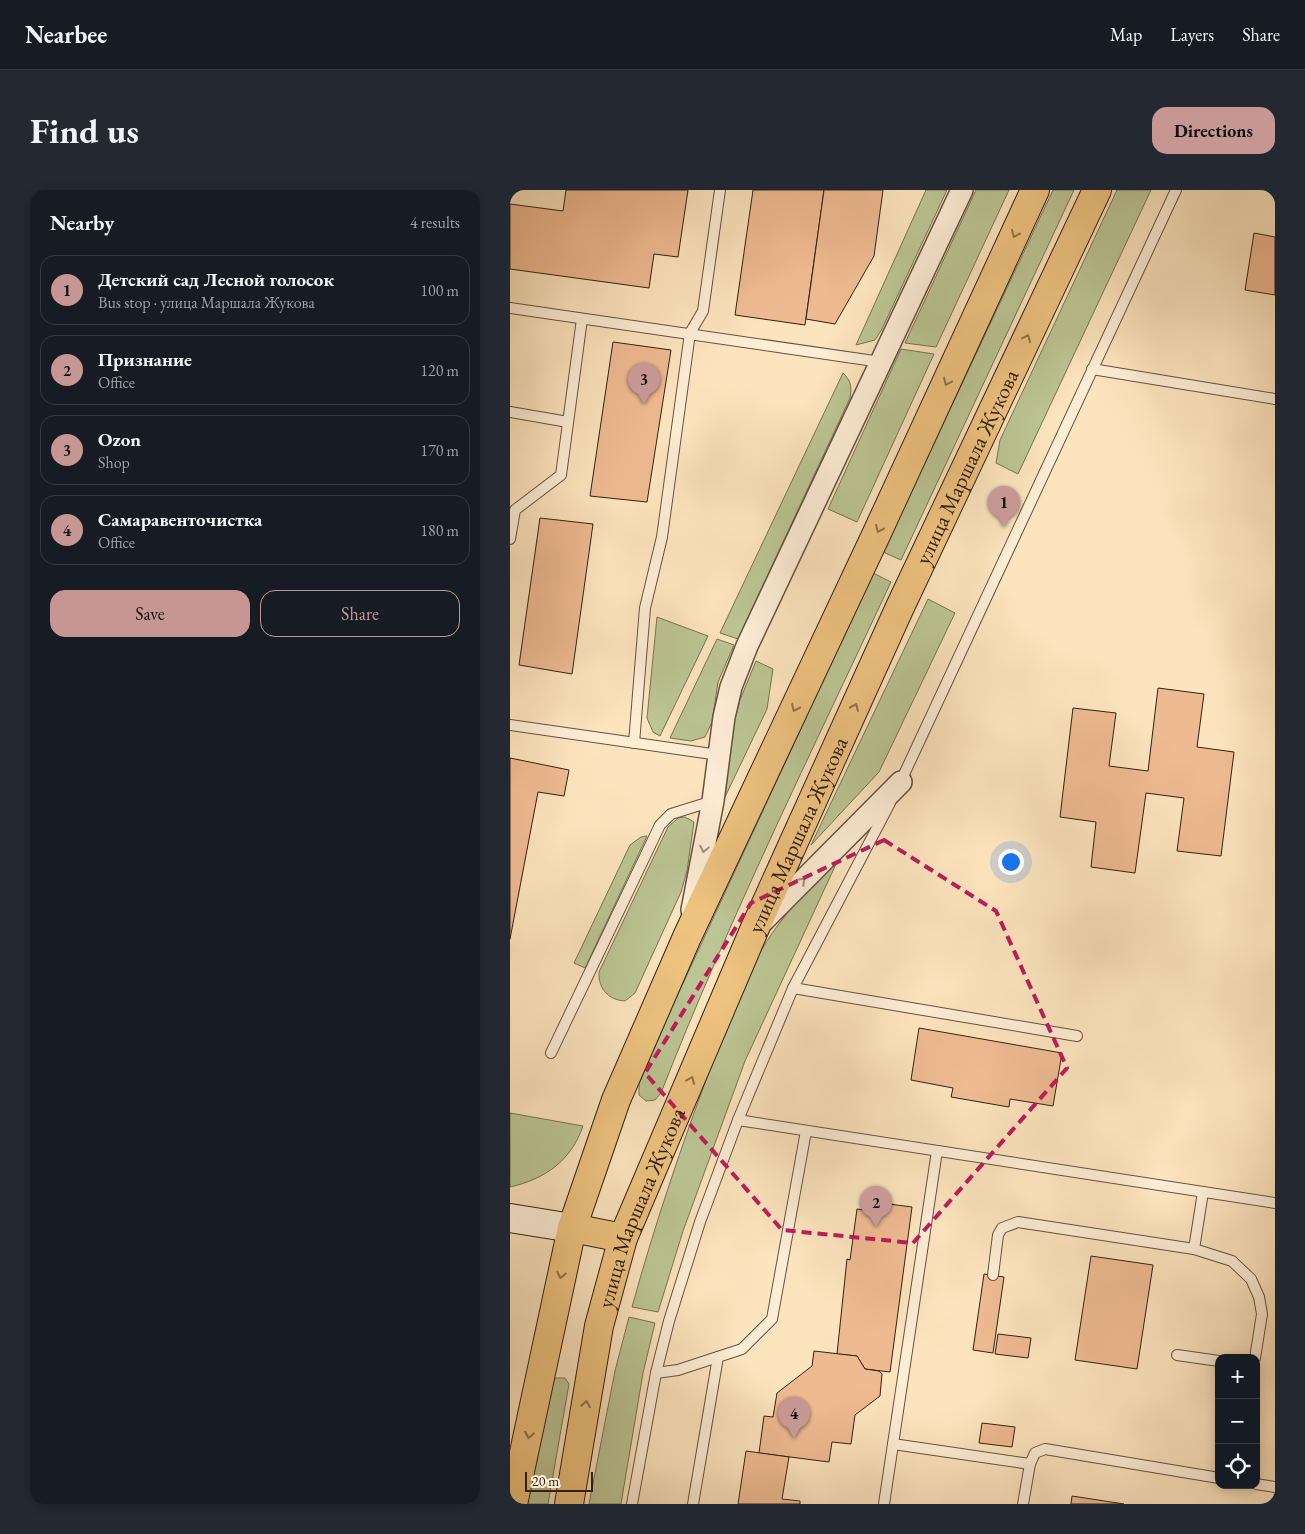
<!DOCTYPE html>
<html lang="en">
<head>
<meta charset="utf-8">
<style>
	body { margin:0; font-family:"EB Garamond",serif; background:#242831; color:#f1f3f6 }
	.controls { position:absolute; right:15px; bottom:15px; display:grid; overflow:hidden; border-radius:10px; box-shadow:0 2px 12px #0003 }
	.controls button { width:45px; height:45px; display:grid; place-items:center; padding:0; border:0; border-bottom:1px solid #363941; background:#171b24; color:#f1f3f6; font:25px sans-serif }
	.scale { position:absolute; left:15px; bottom:12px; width:68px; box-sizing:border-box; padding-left:5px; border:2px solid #332114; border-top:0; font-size:14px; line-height:18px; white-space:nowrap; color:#332114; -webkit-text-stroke:4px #fdedd5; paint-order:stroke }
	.you { position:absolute; left:500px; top:671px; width:18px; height:18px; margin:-12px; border:4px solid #fff; border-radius:50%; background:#1a73e8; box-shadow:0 0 0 8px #1a73e833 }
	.badge { display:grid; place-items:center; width:32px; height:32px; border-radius:50%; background:#c59692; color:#111; font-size:16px; font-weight:700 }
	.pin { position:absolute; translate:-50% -41px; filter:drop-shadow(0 1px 2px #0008) }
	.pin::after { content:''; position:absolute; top:26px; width:18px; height:15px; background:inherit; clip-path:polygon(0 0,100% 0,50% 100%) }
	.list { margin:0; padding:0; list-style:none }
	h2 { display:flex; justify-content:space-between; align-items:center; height:65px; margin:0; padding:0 20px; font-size:21px }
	h2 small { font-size:16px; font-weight:400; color:#9ea1a6 }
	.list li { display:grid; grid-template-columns:32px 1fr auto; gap:15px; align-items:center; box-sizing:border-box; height:70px; margin:0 10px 10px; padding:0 10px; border:1px solid #363941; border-radius:15px }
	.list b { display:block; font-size:19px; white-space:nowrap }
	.list p { margin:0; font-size:16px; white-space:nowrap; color:#9ea1a6 }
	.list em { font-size:16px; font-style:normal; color:#9ea1a6 }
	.actions { display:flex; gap:10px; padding:15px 20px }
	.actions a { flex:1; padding:11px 0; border:1px solid #c59692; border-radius:15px; text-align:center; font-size:18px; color:#c59692 }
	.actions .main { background:#c59692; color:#111 }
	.icon { flex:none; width:28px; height:28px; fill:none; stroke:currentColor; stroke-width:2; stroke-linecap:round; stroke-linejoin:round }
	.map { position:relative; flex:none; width:765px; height:1314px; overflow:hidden; border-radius:15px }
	header { display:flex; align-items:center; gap:30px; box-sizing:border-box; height:70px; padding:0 25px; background:#171b24; border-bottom:1px solid #363941 }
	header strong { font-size:24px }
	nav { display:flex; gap:28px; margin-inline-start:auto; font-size:18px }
	.intro { display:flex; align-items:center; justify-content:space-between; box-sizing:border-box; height:120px; padding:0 30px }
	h1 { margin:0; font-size:35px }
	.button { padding:12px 22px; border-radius:15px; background:#c59692; color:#111; font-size:18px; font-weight:700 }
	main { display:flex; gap:30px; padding:0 30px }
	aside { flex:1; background:#171b24; border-radius:15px; box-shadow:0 2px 12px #0003 }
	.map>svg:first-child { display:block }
	.green { fill:#bcc594; stroke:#787354 }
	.building { fill:#eeba92; stroke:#332114 }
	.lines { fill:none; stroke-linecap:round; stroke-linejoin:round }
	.service-casing { stroke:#65523e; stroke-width:12 }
	.minor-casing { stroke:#65523e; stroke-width:24 }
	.secondary-casing { stroke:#332114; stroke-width:30 }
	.primary-casing { stroke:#332114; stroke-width:30 }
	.service { stroke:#fdedd5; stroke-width:10 }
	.minor { stroke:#fdedd5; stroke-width:21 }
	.secondary { stroke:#fdedd5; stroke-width:28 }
	.primary { stroke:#eec27f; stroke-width:28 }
	.oneway { stroke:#90724a }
	.oneway2 { stroke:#a2917e }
	.marked { fill:none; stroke:#c2185b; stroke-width:4; stroke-dasharray:10 6; stroke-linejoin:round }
	.labels { text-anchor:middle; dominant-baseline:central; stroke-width:4; stroke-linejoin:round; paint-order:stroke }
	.street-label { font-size:22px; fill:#332114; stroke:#fdedd5 }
</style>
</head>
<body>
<header>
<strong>Nearbee</strong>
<nav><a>Map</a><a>Layers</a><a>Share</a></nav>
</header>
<div class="intro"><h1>Find us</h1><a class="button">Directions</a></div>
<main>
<aside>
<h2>Nearby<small>4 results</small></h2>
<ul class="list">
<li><span class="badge">1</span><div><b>Детский сад Лесной голосок</b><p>Bus stop · улица Маршала Жукова</p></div><em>100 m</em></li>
<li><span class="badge">2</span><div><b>Признание</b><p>Office</p></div><em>120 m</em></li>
<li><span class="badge">3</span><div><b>Ozon</b><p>Shop</p></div><em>170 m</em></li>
<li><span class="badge">4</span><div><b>Самаравенточистка</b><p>Office</p></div><em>180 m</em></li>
</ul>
<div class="actions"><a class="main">Save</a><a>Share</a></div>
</aside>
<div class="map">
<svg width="765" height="1314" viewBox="0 0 765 1314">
	<rect width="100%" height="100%" fill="#fce4be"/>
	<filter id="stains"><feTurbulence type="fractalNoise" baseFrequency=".004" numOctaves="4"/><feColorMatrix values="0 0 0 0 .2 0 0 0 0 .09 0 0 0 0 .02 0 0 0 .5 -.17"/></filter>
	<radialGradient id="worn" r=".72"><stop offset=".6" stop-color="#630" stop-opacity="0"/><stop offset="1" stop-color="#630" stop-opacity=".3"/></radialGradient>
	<g class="green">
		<path d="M416 0H437L372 139 365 150 346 155Z"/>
		<path d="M466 0H499L426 157 395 153Z"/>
		<path d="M543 0H564L391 370 373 362Z"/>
		<path d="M607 0H641L508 284 486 273 490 250Z"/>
		<path d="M391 159 424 164 347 332 318 319Z"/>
		<path d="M333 183C341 191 342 196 340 208L228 449 210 443Z"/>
		<path d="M363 383 381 392C302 561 219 729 151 903L145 910 136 911 129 905V894L163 815Z"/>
		<path d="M418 409 445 423 369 582 301 655Z"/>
		<path d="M147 427 198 446 150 546 143 542 137 528Z"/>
		<path d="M207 449 224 455 208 492 202 532 195 547 181 551 160 548Z"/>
		<path d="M246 471 263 479 257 519 215 607 223 536 230 510Z"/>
		<path d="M175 627 184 632 177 681 171 702 125 803 115 811C98 810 88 798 89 782L158 637 168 628Z"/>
		<path d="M137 646 75 778 64 773 120 655 131 647Z"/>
		<path d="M333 659 235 871 173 1041 148 1122 122 1117C144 1037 170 960 199 882 214 844 228 802 248 766 269 727 304 693 333 659Z"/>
		<path d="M0 923 73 936C61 971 35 989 0 997Z"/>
		<path d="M119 1127 145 1133 133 1183 111 1314H79L105 1181Z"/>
		<path d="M46 1188H55L59 1194 38 1314H18L28 1251 43 1191Z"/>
	</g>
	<g class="building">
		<path d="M56 0H178L168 67 144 64 139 98 0 79V14L53 21Z"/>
		<path d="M243 0H314L295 135 225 125Z"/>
		<path d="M314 0H373L364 66 325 134 296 129Z"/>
		<path d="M744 43 765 47V105L735 100Z"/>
		<path d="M103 152 161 160 137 312 80 306Z"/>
		<path d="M30 328 83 334 62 484 9 475Z"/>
		<path d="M648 498 694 504 687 557 724 562 711 666 667 661 674 608 636 603 625 683 581 677 586 632 550 627 563 518 606 523 599 576 638 581Z"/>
		<path d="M0 568 59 580 54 606 28 602 0 749Z"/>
		<path d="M409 838 552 863 543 916 500 909 499 917 441 907 443 898 401 890Z"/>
		<path d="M379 1014 402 1017 380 1182 355 1179 347 1166 327 1164 337 1069 340 1070 347 1019 370 1022Z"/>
		<path d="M581 1066 643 1075 627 1179 565 1170Z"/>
		<path d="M474 1084 494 1087 483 1163 463 1160Z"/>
		<path d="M488 1144 521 1148 518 1168 485 1164Z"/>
		<path d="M304 1161 347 1166 355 1179 369 1181 372 1184 370 1206 345 1225 341 1254 322 1252 319 1272 249 1263 254 1226 263 1227 267 1203 302 1176Z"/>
		<path d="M472 1233 505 1237 502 1257 469 1253Z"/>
		<path d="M236 1261 279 1267 272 1309 290 1311V1314H228Z"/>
		<path d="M562 1306 614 1314H561Z"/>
	</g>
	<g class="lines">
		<defs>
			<g id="service">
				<path d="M0 118 371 172"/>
				<path d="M582 179 765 209"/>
				<path d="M0 222 58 232"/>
				<path d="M0 349 5 320 51 285 72 129"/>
				<path d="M0 535 209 565"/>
				<path d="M124 553 135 418 152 347 180 143 193 121 210 0"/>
				<path d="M390 593 666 0"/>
				<path d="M283 798 567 846"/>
				<path d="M41 863 150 635 161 624 203 611"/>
				<path d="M228 930 765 1013"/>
				<path d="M684 1059 693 1002"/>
				<path d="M483 1085 488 1045 492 1038 508 1032 684 1059 722 1071 741 1089 749 1107 752 1124 745 1168"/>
				<path d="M667 1165 709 1171"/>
				<path d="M146 1183 168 1180 232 1159 262 1129 296 941"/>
				<path d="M383 1254 520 1274"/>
				<path d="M746 1294 765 1297"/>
				<path d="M122 1314 146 1183 159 1131 190 1032 228 930 283 798 380 613"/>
				<path d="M183 1314 208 1167"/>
				<path d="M374 1314 427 961"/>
				<path d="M513 1314 520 1274 525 1263 535 1259 709 1288"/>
			</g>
			<g id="minor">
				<path d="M182 720 203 611 214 527 221 497 237 456 452 0"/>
				<path d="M253 731 391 592"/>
			</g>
			<path id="secondary" d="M0 1028 62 1038"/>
			<g id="primary">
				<path d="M62 1038 113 1048"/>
				<path d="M3 1314 62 1038 106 910 177 747 366 345 525 0"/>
				<path id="s1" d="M59 1314 89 1136 113 1048 245 738 390 417 587 0"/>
			</g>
		</defs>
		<use href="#service" class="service-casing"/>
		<use href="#minor" class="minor-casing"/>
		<use href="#secondary" class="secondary-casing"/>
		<use href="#primary" class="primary-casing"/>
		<use href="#service" class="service"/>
		<use href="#minor" class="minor"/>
		<use href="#secondary" class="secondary"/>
		<use href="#primary" class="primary"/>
	</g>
	<defs><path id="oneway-chevron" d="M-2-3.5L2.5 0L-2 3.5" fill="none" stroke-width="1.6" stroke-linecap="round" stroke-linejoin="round" transform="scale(1.25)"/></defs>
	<g class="oneway">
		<use href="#oneway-chevron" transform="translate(505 44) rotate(115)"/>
		<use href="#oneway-chevron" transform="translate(517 148) rotate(-65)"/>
		<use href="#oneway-chevron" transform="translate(437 192) rotate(115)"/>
		<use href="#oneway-chevron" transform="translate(369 339) rotate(115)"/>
		<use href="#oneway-chevron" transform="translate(345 517) rotate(-66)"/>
		<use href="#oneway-chevron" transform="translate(285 518) rotate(115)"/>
		<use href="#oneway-chevron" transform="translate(181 890) rotate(-67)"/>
		<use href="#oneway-chevron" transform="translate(51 1085) rotate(102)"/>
		<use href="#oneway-chevron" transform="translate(76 1214) rotate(-80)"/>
		<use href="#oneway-chevron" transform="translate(19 1245) rotate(101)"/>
	</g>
	<g class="oneway2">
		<use href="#oneway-chevron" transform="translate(194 659) rotate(101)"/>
		<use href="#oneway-chevron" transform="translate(292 691) rotate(-45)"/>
	</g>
	<path class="marked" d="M374 650 486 721 557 878 403 1053 272 1040 135 883 241 713Z"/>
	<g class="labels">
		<g class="street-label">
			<text stroke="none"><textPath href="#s1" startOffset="1116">улица Маршала Жукова</textPath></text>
			<text stroke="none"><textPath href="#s1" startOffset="711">улица Маршала Жукова</textPath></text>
			<text stroke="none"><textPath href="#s1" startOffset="306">улица Маршала Жукова</textPath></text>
		</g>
	</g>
	<rect width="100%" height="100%" filter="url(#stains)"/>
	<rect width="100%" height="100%" fill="url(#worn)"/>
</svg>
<div class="controls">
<button>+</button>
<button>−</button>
<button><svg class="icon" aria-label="locate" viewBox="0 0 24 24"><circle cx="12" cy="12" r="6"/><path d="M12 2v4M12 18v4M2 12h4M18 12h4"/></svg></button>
</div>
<div class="scale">20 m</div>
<div class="you"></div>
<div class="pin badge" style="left:494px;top:337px">1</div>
<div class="pin badge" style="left:366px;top:1037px">2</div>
<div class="pin badge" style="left:134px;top:214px">3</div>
<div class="pin badge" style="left:284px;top:1248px">4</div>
</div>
</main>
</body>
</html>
